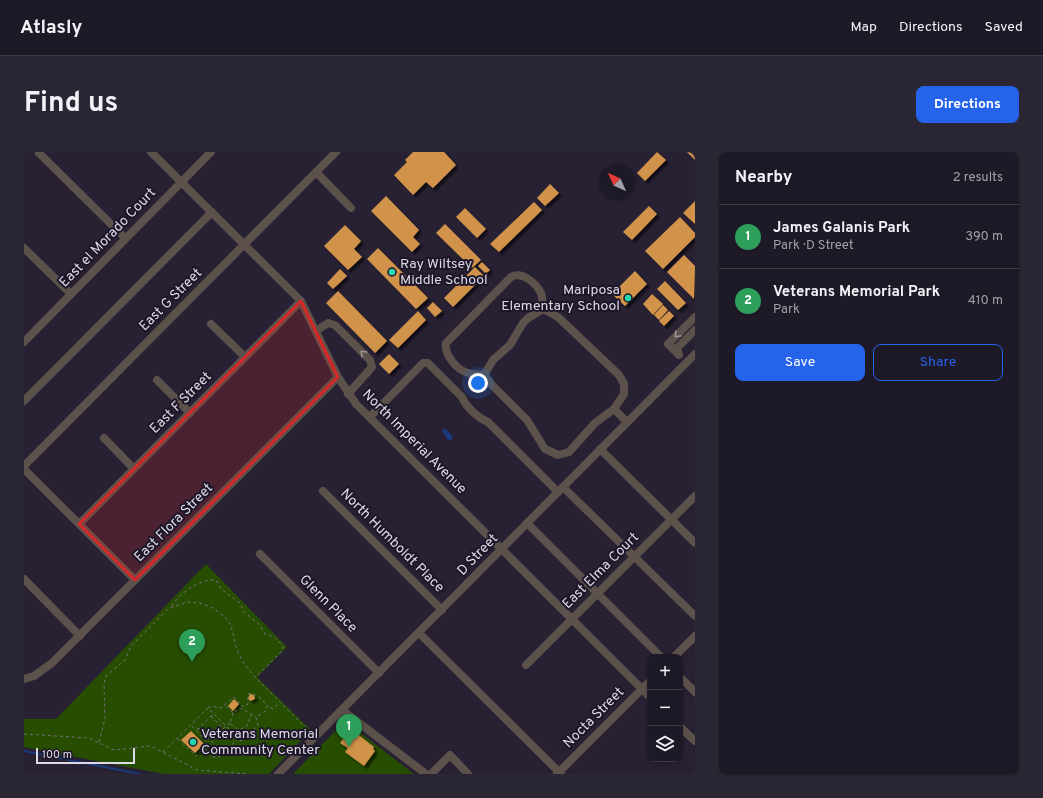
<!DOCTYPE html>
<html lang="en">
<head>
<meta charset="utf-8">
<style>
	body { margin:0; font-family:Overpass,sans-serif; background:#2b2633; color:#f1f3f6 }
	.controls { position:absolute; right:12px; bottom:12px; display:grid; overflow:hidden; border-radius:8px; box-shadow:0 1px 3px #0004 }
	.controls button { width:36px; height:36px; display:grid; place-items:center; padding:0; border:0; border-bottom:1px solid #3c3844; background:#1e1927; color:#f1f3f6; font:20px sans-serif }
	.compass { position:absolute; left:575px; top:12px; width:36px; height:36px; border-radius:50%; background:#1e1927; box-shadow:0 1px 3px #0004; rotate:315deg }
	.scale { position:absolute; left:12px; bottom:10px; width:99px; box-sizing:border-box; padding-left:4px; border:2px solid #ddd9e6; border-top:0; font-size:11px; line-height:14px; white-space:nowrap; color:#ddd9e6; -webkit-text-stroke:3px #1e172a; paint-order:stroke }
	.you { position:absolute; left:454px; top:231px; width:14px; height:14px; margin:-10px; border:3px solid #fff; border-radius:50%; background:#1a73e8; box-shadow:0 0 0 6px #1a73e833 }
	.badge { display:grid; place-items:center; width:26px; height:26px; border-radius:50%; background:#2563eb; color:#fff; font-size:13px; font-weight:700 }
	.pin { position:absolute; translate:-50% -33px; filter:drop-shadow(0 1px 2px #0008) }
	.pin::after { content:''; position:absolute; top:21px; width:14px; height:12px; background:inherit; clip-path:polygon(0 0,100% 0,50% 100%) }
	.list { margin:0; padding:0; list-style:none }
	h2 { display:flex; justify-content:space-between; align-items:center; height:52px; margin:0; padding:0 16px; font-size:17px }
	h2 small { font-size:13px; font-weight:400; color:#a1a0a7 }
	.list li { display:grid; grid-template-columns:26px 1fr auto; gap:12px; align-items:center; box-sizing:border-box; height:64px; padding:0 16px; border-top:1px solid #3c3844 }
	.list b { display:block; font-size:15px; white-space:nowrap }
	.list p { margin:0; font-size:13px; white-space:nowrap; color:#a1a0a7 }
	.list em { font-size:13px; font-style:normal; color:#a1a0a7 }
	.actions { display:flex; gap:8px; padding:12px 16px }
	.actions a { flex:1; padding:9px 0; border:1px solid #2563eb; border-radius:8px; text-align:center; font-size:14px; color:#2563eb }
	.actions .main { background:#2563eb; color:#fff }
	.icon { flex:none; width:22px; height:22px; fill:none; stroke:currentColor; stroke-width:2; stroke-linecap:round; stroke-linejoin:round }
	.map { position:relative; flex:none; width:671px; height:622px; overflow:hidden; border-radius:8px }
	header { display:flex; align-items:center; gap:24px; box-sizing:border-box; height:56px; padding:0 20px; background:#1e1927; border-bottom:1px solid #3c3844 }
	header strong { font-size:19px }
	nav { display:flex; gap:22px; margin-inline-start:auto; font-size:14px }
	.intro { display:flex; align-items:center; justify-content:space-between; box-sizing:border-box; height:96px; padding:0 24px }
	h1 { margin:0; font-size:28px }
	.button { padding:10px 18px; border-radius:8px; background:#2563eb; color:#fff; font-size:14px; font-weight:700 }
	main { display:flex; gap:24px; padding:0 24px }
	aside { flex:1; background:#1e1927; border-radius:8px; box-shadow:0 1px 3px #0004 }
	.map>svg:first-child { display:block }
	.green { fill:#274e00 }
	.water { fill:#1b3a7b }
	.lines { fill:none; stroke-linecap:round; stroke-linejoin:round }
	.stream { stroke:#1b3a7b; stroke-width:2 }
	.building { fill:#d1934a; filter:url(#shadow) }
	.path { stroke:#746e7e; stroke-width:1; stroke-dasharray:3 3; stroke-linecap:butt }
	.minor { stroke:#5c524b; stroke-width:8 }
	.oneway { stroke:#9c9698 }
	.marked { fill:#d62828; fill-opacity:0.2; stroke:#d62828; stroke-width:3; stroke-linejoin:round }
	.poi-dot { fill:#27d5ad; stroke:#1e172a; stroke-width:1.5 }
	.labels { text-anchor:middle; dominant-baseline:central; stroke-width:4; stroke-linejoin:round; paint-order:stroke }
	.street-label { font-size:14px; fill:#ddd9e6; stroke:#1e172a }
	.poi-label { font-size:14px; fill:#ddd9e6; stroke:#1e172a; text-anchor:start }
</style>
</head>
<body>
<header>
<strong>Atlasly</strong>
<nav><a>Map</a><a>Directions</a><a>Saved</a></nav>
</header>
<div class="intro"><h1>Find us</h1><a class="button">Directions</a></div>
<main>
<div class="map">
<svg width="671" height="622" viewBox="0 0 671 622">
	<defs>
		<filter id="shadow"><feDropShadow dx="3" dy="3" stdDeviation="1" flood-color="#0009"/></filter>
	</defs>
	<rect width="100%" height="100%" fill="#282134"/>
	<g class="green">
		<path d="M182 412 263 495 233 525 287 578 245 622H140L0 595V567H32Z"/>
		<path d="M321 569 390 622H269Z"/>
	</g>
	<path class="water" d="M421 276 429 285 427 288H424L418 279Z"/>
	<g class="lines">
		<path class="stream" d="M0 599 116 622"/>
	</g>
	<g class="building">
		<path d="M389 0H420L432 13 409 36 402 30 389 43 370 23 383 10 381 8Z"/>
		<path d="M633 0 642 8 621 29 613 21Z"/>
		<path d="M663 0H671V8Z"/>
		<path d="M526 32 535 41 521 54 513 46Z"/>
		<path d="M362 44 395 78 389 85 396 92 388 100 347 59Z"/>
		<path d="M671 49V72L659 61Z"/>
		<path d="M510 50 518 58 475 100 466 92Z"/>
		<path d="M625 54 633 62 608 88 599 80Z"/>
		<path d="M441 56 462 77 453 86 432 65Z"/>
		<path d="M656 65 671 81V85L639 117 621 99Z"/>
		<path d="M421 72 457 108 448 116 412 81Z"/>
		<path d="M321 73 337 89 330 97 338 105 324 118 300 94Z"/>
		<path d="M354 96 404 146 392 157 343 107Z"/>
		<path d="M660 103 671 114 670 147 643 120Z"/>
		<path d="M458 110 466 118 462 122 454 114Z"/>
		<path d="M451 115 460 124 429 155 420 146Z"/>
		<path d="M316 117 323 124 309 137 303 131Z"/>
		<path d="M611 119 623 132 601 154 588 142Z"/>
		<path d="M641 129 662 151 654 158 633 137Z"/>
		<path d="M314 139 363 189 351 201 302 151Z"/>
		<path d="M628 142 639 152 629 163 619 152Z"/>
		<path d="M409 150 418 159 411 165 403 156Z"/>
		<path d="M639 153 644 158 635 168 630 163Z"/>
		<path d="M394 159 402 168 374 196 365 188Z"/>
		<path d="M645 159 650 164 640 174 635 169Z"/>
		<path d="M365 202 375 212 365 222 355 212Z"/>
		<path d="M226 542 230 543 231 547 226 549 224 546Z"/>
		<path d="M210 547 215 552 209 559 204 554Z"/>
		<path d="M327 577 350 595 349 597 351 599 340 614 321 600 324 596 316 591Z"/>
		<path d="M167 579 180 592 171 601 157 588Z"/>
	</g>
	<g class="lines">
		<g class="path">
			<path d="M148 454C155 442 176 426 192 428L197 437 216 451 220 460 236 473 241 482 250 485 259 494 258 499 232 525"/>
			<path d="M202 554 209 561 216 556 232 565"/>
			<path d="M184 556 188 554 197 556 210 545 219 555 224 552V542L228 541 238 547 242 553"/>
			<path d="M209 561 206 572 215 578 223 574 227 563"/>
			<path d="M187 564 199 577 206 571"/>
			<path d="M168 574 184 591 180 596 189 605H195L214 587"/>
			<path d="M175 576 199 601"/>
			<path d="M199 577 211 589"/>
			<path d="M173 578 189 562"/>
			<path d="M0 582 65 586 90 598 127 594 173 618 224 622"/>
			<path d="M154 587 172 604 180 596"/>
			<path d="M75 590 81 567 80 532 82 524 101 508 107 494 144 457 163 450 176 451 189 456 201 465 207 473 212 495 218 509 231 525 285 579"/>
			<path d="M139 600 184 556 217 589 234 573 232 565 242 559 243 554 249 557 255 551"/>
		</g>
		<g class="minor">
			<path d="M127 0 277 149 314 225 332 252 626 545"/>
			<path d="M15 1 101 86"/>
			<path d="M292 20 327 56"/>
			<path d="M0 96 47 142"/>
			<path d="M187 172 221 205"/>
			<path d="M292 179 304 171 311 173 346 208 348 215 324 242"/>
			<path d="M0 190 187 0"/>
			<path d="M654 202 644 192 671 165"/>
			<path d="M655 203 653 196 671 178"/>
			<path d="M460 223 469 208 486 193 499 171 504 166 519 157"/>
			<path d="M133 228 166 261"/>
			<path d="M0 249 188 60"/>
			<path d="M590 257 571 271 545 300 534 303 521 297 503 268 469 234 460 223C455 222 449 223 444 221 433 218 420 203 422 191L487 125C498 119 512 131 517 141 519 146 518 152 519 157L534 165 595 223 600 232V242L590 257 603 270"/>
			<path d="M346 265 399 211H404L438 245C442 255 454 266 464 270L534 340"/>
			<path d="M80 286 110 317"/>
			<path d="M576 297 671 391"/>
			<path d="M0 314 312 0"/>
			<path d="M0 317 111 428"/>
			<path d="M539 335 671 464"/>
			<path d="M299 339 418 458"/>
			<path d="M503 371 637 505"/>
			<path d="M55 372 277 149"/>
			<path d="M236 402 355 521"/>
			<path d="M0 427 56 484"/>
			<path d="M395 481 537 622"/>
			<path d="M650 505 671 484"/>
			<path d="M502 513 671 344"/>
			<path d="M656 525 671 540"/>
			<path d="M0 527 10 524 28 511 314 225"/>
			<path d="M318 558 402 622"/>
			<path d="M656 575 671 589"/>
			<path d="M254 622 671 202"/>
			<path d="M407 622 426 603 444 622"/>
			<path d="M533 622 626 529"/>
		</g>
	</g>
	<defs><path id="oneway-chevron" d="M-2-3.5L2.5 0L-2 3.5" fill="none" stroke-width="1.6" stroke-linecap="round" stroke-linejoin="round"/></defs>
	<g class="oneway">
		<use href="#oneway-chevron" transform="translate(653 183) rotate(135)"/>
		<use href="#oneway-chevron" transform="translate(339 201) rotate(-135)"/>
	</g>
	<path class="marked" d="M277 149 314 225 111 428 55 372Z"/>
	<g class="poi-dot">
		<circle cx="368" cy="120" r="4"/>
		<circle cx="604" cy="146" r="4"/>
		<circle cx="169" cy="590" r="4"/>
	</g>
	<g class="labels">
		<g class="street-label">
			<text transform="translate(84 86) rotate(-46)">East el Morado Court</text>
			<text transform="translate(147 148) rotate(-45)">East G Street</text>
			<text transform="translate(157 251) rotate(-45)">East F Street</text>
			<text transform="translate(390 290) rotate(45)">North Imperial Avenue</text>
			<text transform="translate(150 371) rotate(-45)">East Flora Street</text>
			<text transform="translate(368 389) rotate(45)">North Humboldt Place</text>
			<text transform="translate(454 403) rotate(-46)">D Street</text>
			<text transform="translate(577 419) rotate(-45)">East Elma Court</text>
			<text transform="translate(304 452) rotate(45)">Glenn Place</text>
			<text transform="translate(570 566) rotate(-45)">Nocta Street</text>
		</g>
		<g class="poi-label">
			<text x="376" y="112">Ray Wiltsey<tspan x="376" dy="16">Middle School</tspan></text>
			<text x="596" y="138" text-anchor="end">Mariposa<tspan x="596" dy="16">Elementary School</tspan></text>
			<text x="177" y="582">Veterans Memorial<tspan x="177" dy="16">Community Center</tspan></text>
		</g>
	</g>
</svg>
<div class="controls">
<button>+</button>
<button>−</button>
<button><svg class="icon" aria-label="layers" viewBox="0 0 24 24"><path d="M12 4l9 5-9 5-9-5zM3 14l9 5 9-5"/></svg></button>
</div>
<svg class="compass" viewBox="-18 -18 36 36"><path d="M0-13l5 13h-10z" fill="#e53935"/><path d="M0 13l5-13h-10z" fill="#a1a0a7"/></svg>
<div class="scale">100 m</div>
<div class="you"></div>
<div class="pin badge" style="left:325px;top:595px;background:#2e9e5b">1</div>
<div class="pin badge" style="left:168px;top:510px;background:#2e9e5b">2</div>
</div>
<aside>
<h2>Nearby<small>2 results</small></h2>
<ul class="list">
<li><span class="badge" style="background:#2e9e5b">1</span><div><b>James Galanis Park</b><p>Park · D Street</p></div><em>390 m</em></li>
<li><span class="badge" style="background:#2e9e5b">2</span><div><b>Veterans Memorial Park</b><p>Park</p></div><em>410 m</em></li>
</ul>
<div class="actions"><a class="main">Save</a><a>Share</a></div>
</aside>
</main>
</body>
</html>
